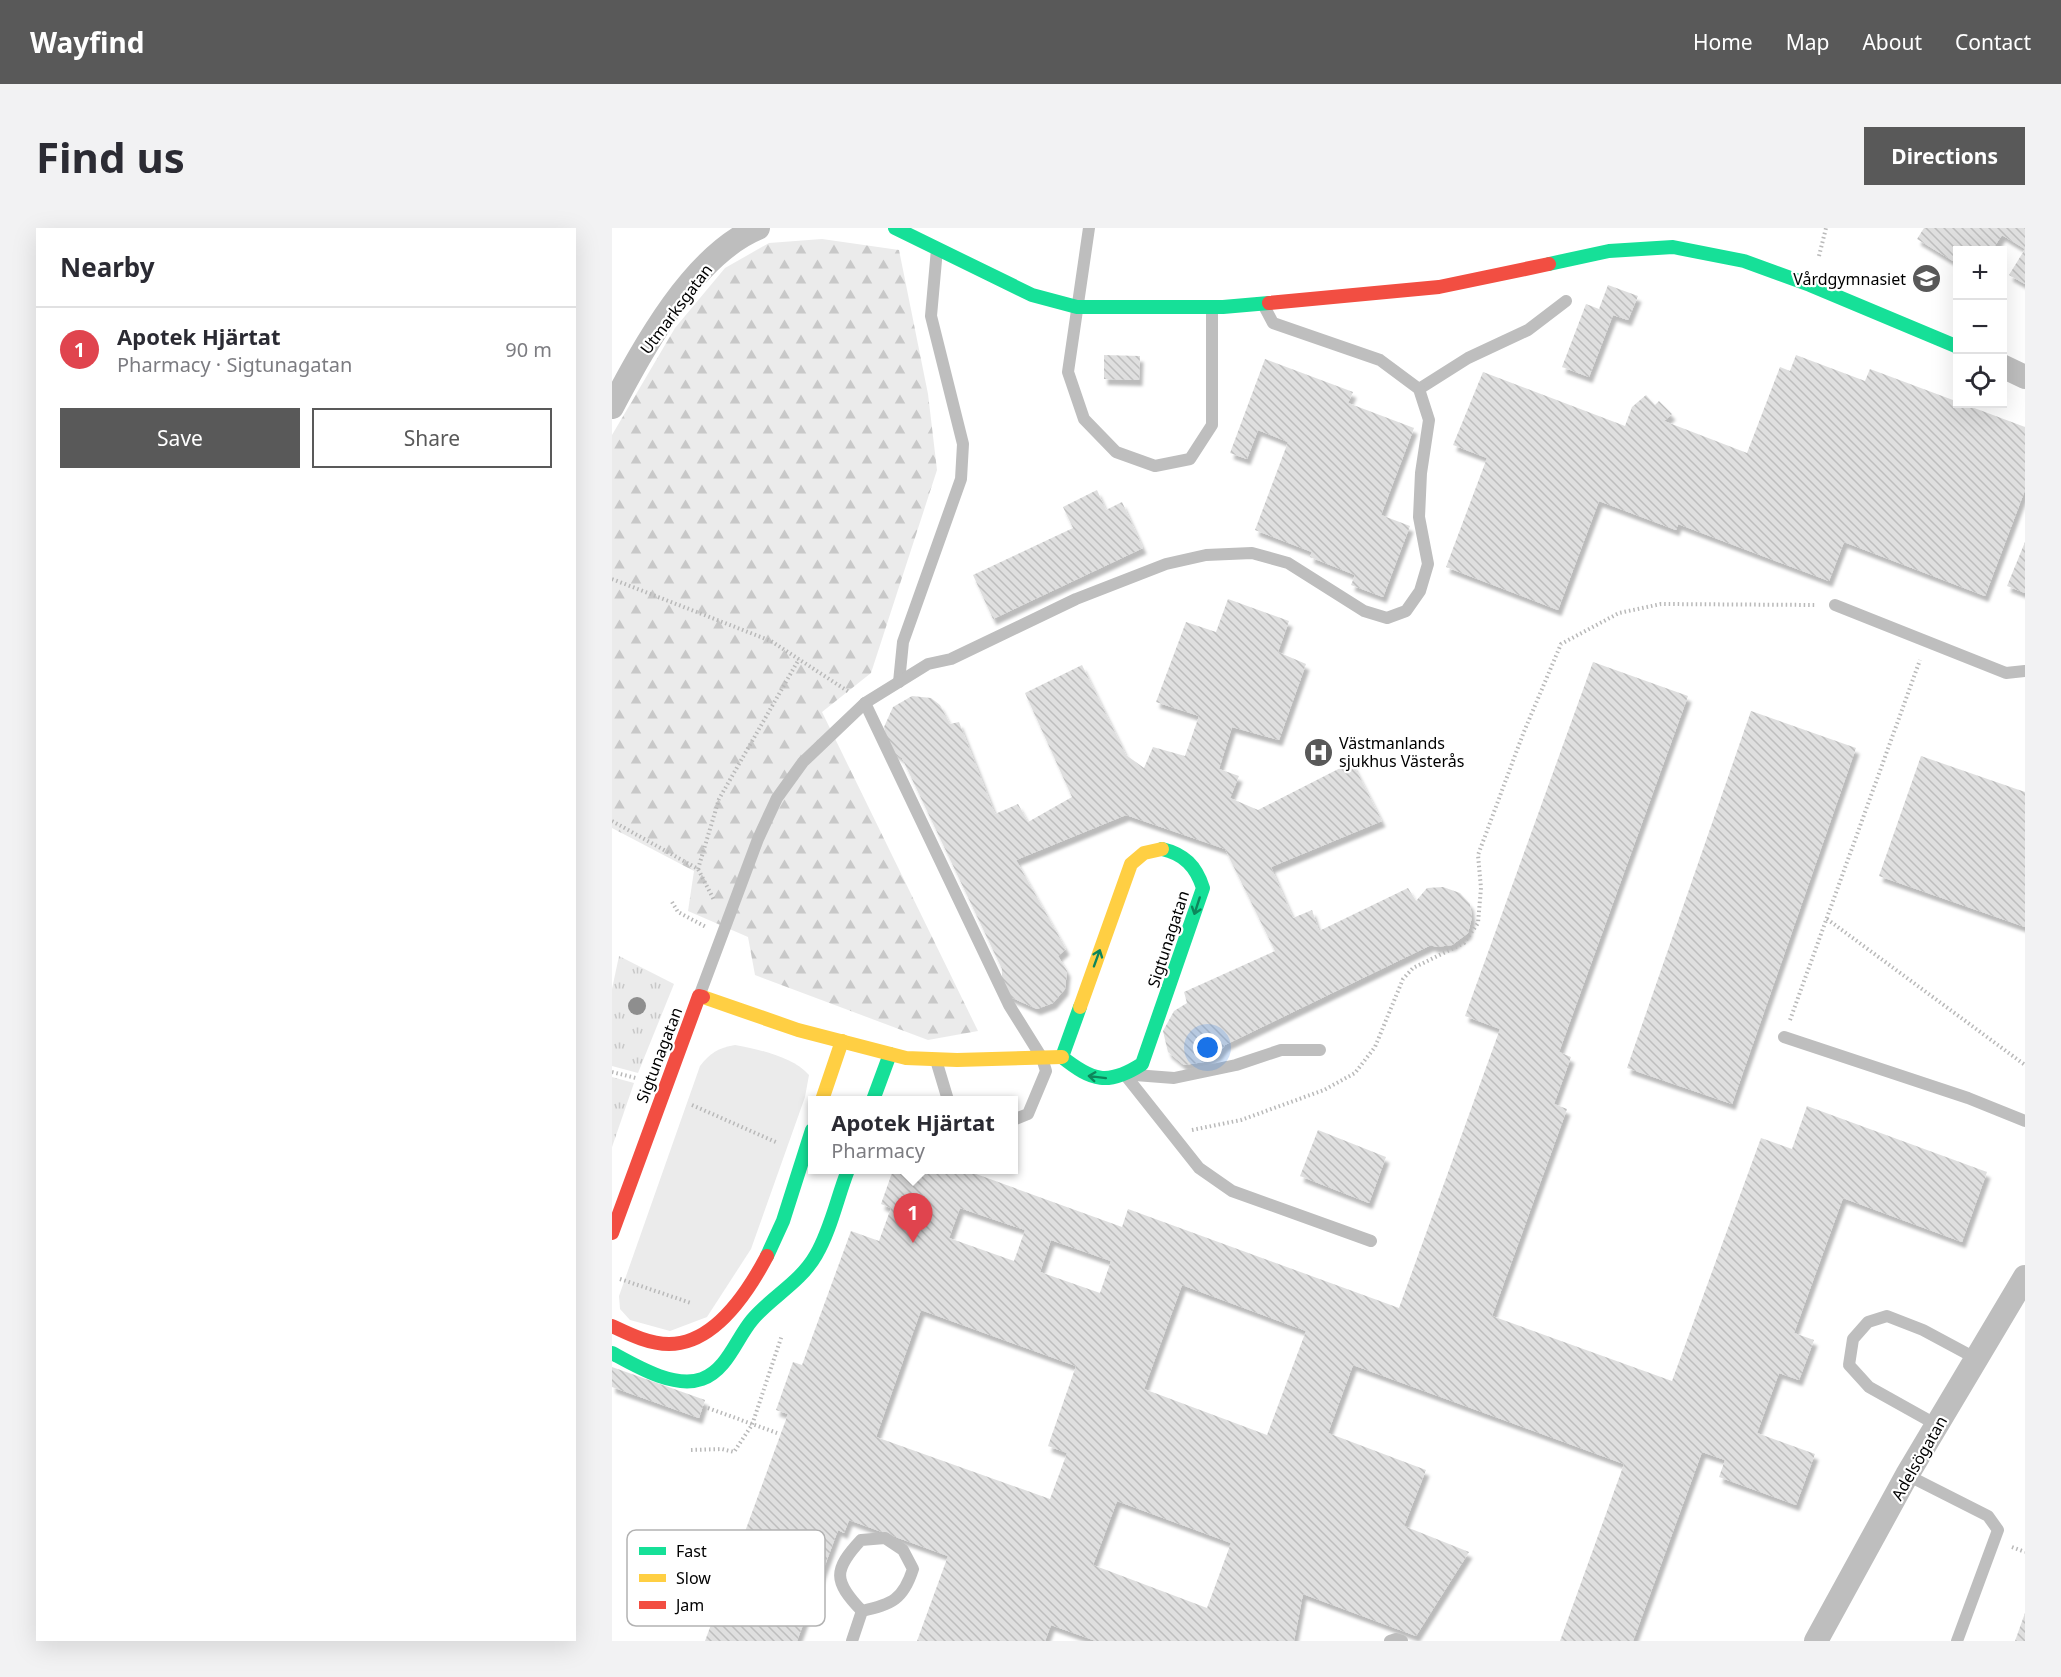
<!DOCTYPE html>
<html lang="en">
<head>
<meta charset="utf-8">
<style>
	body { margin:0; font-family:"Noto Sans",sans-serif; background:#f2f2f3; color:#2b2b33 }
	.controls { position:absolute; right:18px; top:18px; display:grid; overflow:hidden; border-radius:0px; box-shadow:0 6px 24px #0002 }
	.controls button { width:54px; height:54px; display:grid; place-items:center; padding:0; border:0; border-bottom:2px solid #e1e1e2; background:#fff; color:#2b2b33; font:30px sans-serif }
	.you { position:absolute; left:596px; top:820px; width:21px; height:21px; margin:-15px; border:4px solid #fff; border-radius:50%; background:#1a73e8; box-shadow:0 0 0 9px #1a73e833 }
	.badge { display:grid; place-items:center; width:39px; height:39px; border-radius:50%; background:#595959; color:#fff; font-size:20px; font-weight:700 }
	.pin { position:absolute; translate:-50% -50px; filter:drop-shadow(0 2px 3px #0008) }
	.pin::after { content:''; position:absolute; top:32px; width:21px; height:18px; background:inherit; clip-path:polygon(0 0,100% 0,50% 100%) }
	.popup { position:absolute; left:196px; top:868px; width:210px; height:78px; box-sizing:border-box; display:grid; place-content:center; border-radius:0px; background:#fff; filter:drop-shadow(0 2px 4px #0005); font-size:20px; white-space:nowrap; color:#7c7c81 }
	.popup b { font-size:22px; color:#2b2b33 }
	.popup::after { content:''; position:absolute; left:50%; top:100%; margin-left:-12px; border:12px solid transparent; border-top-color:#fff }
	.list { margin:0; padding:0; list-style:none }
	h2 { display:flex; justify-content:space-between; align-items:center; height:78px; margin:0; padding:0 24px; font-size:26px }
	h2 small { font-size:20px; font-weight:400; color:#7c7c81 }
	.list li { display:grid; grid-template-columns:39px 1fr auto; gap:18px; align-items:center; box-sizing:border-box; height:84px; padding:0 24px; border-top:2px solid #e1e1e2 }
	.list b { display:block; font-size:22px; white-space:nowrap }
	.list p { margin:0; font-size:20px; white-space:nowrap; color:#7c7c81 }
	.list em { font-size:20px; font-style:normal; color:#7c7c81 }
	.actions { display:flex; gap:12px; padding:18px 24px }
	.actions a { flex:1; padding:14px 0; border:2px solid #595959; border-radius:0px; text-align:center; font-size:21px; color:#595959 }
	.actions .main { background:#595959; color:#fff }
	.icon { flex:none; width:33px; height:33px; fill:none; stroke:currentColor; stroke-width:2; stroke-linecap:round; stroke-linejoin:round }
	.map { position:relative; flex:none; width:1413px; height:1413px; overflow:hidden; border-radius:0px }
	header { display:flex; align-items:center; gap:36px; box-sizing:border-box; height:84px; padding:0 30px; background:#595959; color:#fff }
	header strong { font-size:28px }
	nav { display:flex; gap:33px; margin-inline-start:auto; font-size:21px }
	.intro { display:flex; align-items:center; justify-content:space-between; box-sizing:border-box; height:144px; padding:0 36px }
	h1 { margin:0; font-size:42px }
	.button { padding:15px 27px; border-radius:0px; background:#595959; color:#fff; font-size:21px; font-weight:700 }
	main { display:flex; gap:36px; padding:0 36px }
	aside { flex:1; background:#fff; border-radius:0px; box-shadow:0 6px 24px #0002 }
	.map>svg:first-child { display:block }
	.grass { fill:url(#grass-tufts) }
	.forest { fill:url(#forest-firs) }
	.green { fill:#ebebeb }
	.building { fill:url(#building-back-hatch); fill-rule:evenodd; filter:url(#shadow) }
	.lines { fill:none; stroke-linecap:round; stroke-linejoin:round }
	.path { stroke:#b9b9b9; stroke-width:4; stroke-dasharray:1.5 3; stroke-linecap:butt }
	.lane { stroke:#bebebe; stroke-width:12 }
	.street { stroke:#bebebe; stroke-width:24 }
	.fast { stroke:#16e098; stroke-width:14 }
	.slow { stroke:#ffcf43; stroke-width:14 }
	.jam { stroke:#f24e42; stroke-width:14 }
	.tree { fill:#8e8e8e }
	.oneway { stroke:#0d865b }
	.labels { text-anchor:middle; dominant-baseline:central; stroke-width:4.5; stroke-linejoin:round; paint-order:stroke }
	.poi-label { font-size:16px; fill:#000; stroke:#fff; text-anchor:end }
	.street-label { font-size:16px; fill:#000; stroke:#fff }
	.key { fill:#fff; stroke:#b2b2b2; stroke-width:1.5 }
	.key-label { font-size:16px; fill:#000 }
</style>
</head>
<body>
<header>
<strong>Wayfind</strong>
<nav><a>Home</a><a>Map</a><a>About</a><a>Contact</a></nav>
</header>
<div class="intro"><h1>Find us</h1><a class="button">Directions</a></div>
<main>
<aside>
<h2>Nearby<small></small></h2>
<ul class="list">
<li><span class="badge" style="background:#e0444e">1</span><div><b>Apotek Hjärtat</b><p>Pharmacy · Sigtunagatan</p></div><em>90 m</em></li>
</ul>
<div class="actions"><a class="main">Save</a><a>Share</a></div>
</aside>
<div class="map">
<svg width="1413" height="1413" viewBox="0 0 1413 1413">
	<defs>
		<pattern id="grass-tufts" width="24" height="20" patternUnits="userSpaceOnUse" patternTransform="scale(1.5)"><rect width="24" height="20" fill="#ebebeb"/><path d="M3 7l-1-3M5 7V3M7 7l1-3M15 17l-1-3M17 17v-4M19 17l1-3" fill="none" stroke="#c8c8c8"/></pattern>
		<pattern id="forest-firs" width="22" height="20" patternUnits="userSpaceOnUse" patternTransform="scale(1.5)"><rect width="22" height="20" fill="#ebebeb"/><path d="M5 1l3.5 6h-7zM16 11l3.5 6h-7z" fill="#c8c8c8"/></pattern>
		<pattern id="building-back-hatch" width="6" height="6" patternUnits="userSpaceOnUse" patternTransform="scale(1.5)"><rect width="6" height="6" fill="#dfdfdf"/><path d="M-1 5l2 2M0 0l6 6M5-1l2 2" fill="none" stroke="#bebebe"/></pattern>
		<filter id="shadow"><feDropShadow dx="3.5" dy="6" stdDeviation="1.5" flood-color="#0004"/></filter>
	</defs>
	<rect width="100%" height="100%" fill="#fff"/>
	<g class="grass">
		<path d="M7 728 62 756 26 845 0 838V761Z"/>
		<path d="M0 849 22 855 0 919Z"/>
	</g>
	<path class="forest" d="M210 11 287 22 316 166 325 242 259 445 210 484 366 803 316 812 143 747 136 709 76 683 82 643 0 600V207L63 100 113 40 157 15Z"/>
	<path class="green" d="M123 817C146 821 181 829 197 847L193 869 139 1021 95 1089 58 1103 18 1092 8 1081 7 1068 88 838C98 825 106 820 123 817Z"/>
	<g class="building">
		<path d="M1312 0H1413V56L1397 47 1413 21 1390 7 1380 22H1346V36L1305 11Z"/>
		<path d="M996 57 1026 68 1016 92 1001 87 977 149 950 139 974 76 987 81Z"/>
		<path d="M492 127 528 128 527 152 492 151Z"/>
		<path d="M1184 127 1253 153 1258 141 1413 199V262L1373 368 1232 314 1217 353 1066 296 1064 302 987 273 946 382 834 339 875 230 841 217 871 144 1013 198 1020 179 1034 167 1043 177 1047 173 1060 186 1052 193 1135 225 1168 139 1178 143Z"/>
		<path d="M653 131 741 164 736 175 802 200 769 287 798 298 771 369 739 357 743 347 698 329 700 324 643 302 676 214 646 202 635 231 618 225Z"/>
		<path d="M485 262 494 282 510 274 531 320 381 391 361 347 461 300 451 279Z"/>
		<path d="M1413 314V365L1395 358Z"/>
		<path d="M616 371 677 393 666 424 694 436 667 512 620 499 607 541 627 548 618 570 646 582 740 534 770 593 659 639 681 690 700 682 707 703 796 660 804 673 815 660 831 659 848 665 858 676 860 689 856 705 840 717 824 719 819 717 613 817 606 826 592 834 572 837 556 824 551 803 562 783 575 775 572 764 663 723 613 621 514 587 404 632 454 721 446 728 455 743 453 761 441 775 425 781 396 768 390 757V741L290 530 277 520 272 499 281 479 300 468 319 470 328 477 338 496 347 494 383 586 406 576 416 594 460 569 413 465 470 437 514 527 532 540 541 519 573 528 587 488 544 474 574 394 604 404Z"/>
		<path d="M981 434 1076 468 947 824 959 829 942 876 955 881 880 1088 1060 1153 1149 910 1180 921 1195 878 1375 944 1350 1014 1231 970 1182 1105 1202 1112 1187 1152 1167 1145 1145 1205 1203 1226 1184 1277 1107 1249 1113 1232 1090 1224 1021 1413H948L1012 1236 741 1137 716 1205 814 1242 792 1298 857 1324 804 1408 691 1366 682 1413H484L439 1397 433 1413H305L336 1328 237 1292 232 1305 226 1302 185 1413H93L176 1186 164 1182 181 1134 190 1137 239 1003 267 1013 279 980 269 976 281 942H353L510 999 516 981 787 1080 888 801 853 788ZM348 980 413 1002 402 1033 337 1010ZM439 1012 499 1033 488 1065 428 1044ZM570 1057 694 1103 655 1207 532 1161ZM309 1082 464 1138 436 1218 455 1225 438 1271 264 1209ZM505 1273 619 1315 595 1380 481 1337Z"/>
		<path d="M1139 483 1244 520 1120 876 1015 840Z"/>
		<path d="M1309 528 1413 564V699L1267 648Z"/>
		<path d="M706 902 774 929 757 975 688 948Z"/>
		<path d="M0 1139 93 1172 87 1190 0 1159Z"/>
		<path d="M1413 1386V1413H1403L1413 1385Z"/>
	</g>
	<g class="lines">
		<g class="path">
			<path d="M1207 28 1214 0"/>
			<path d="M0 351 159 413 237 464"/>
			<path d="M0 593 86 641 102 672"/>
			<path d="M86 641 107 571 187 431"/>
			<path d="M60 674 66 684 94 699"/>
			<path d="M1215 691 1413 837"/>
			<path d="M1178 792 1308 432"/>
			<path d="M0 844 24 850"/>
			<path d="M80 877 166 915"/>
			<path d="M580 902 629 892 712 862 743 845 763 819 791 751 801 740 852 715 866 695 869 660 866 627 911 506 949 416 1007 385 1049 376 1204 377"/>
			<path d="M8 1051 79 1075"/>
			<path d="M96 1180 165 1205"/>
			<path d="M79 1222 110 1221 122 1224 140 1197 170 1107"/>
			<path d="M1400 1319 1413 1324"/>
		</g>
		<g class="lane">
			<path d="M477 0 456 144 472 191 504 224 543 238 578 231 600 197V80"/>
			<path d="M807 161 856 130 916 102 954 73"/>
			<path d="M1223 377 1394 445 1413 443"/>
			<path d="M287 454 291 414 349 251 351 216 319 88 325 21"/>
			<path d="M253 475 397 777 430 830 434 843 416 886 401 892"/>
			<path d="M88 766 146 611 165 570 191 534 253 475 316 436 339 431 464 371 554 336 594 327 640 325 676 335 752 383 775 390 794 383 808 363 816 336 807 289 809 245 817 192 807 161 768 132 661 95 652 78"/>
			<path d="M1172 809 1356 870 1413 893"/>
			<path d="M324 832 336 872"/>
			<path d="M523 847 562 850 624 837 669 822H708"/>
			<path d="M514 848 587 940 620 963 759 1013"/>
			<path d="M1325 1197 1257 1159 1237 1137 1241 1111 1256 1094 1275 1088 1311 1102 1365 1131"/>
			<path d="M1295 1247 1376 1288 1386 1302 1345 1413"/>
			<path d="M273 1310 291 1322 301 1341C291 1372 280 1376 250 1383 221 1353 221 1342 249 1312Z"/>
			<path d="M240 1413 250 1383"/>
			<path d="M778 1413 784 1411 790 1413"/>
		</g>
		<g class="street">
			<path d="M1390 138 1413 149"/>
			<path d="M0 179C32 119 81 27 146 0"/>
			<path d="M1204 1413 1295 1247 1413 1049"/>
		</g>
		<g class="fast">
			<path d="M283 0 420 67 465 79H611L657 75"/>
			<path d="M937 36 997 23 1061 19 1132 33 1198 57 1346 119"/>
			<path d="M468 779 450 829C480 853 496 858 530 836L591 660C584 638 572 626 550 621"/>
			<path d="M261 872 278 826"/>
			<path d="M155 1028 171 993 200 902"/>
			<path d="M0 1125C24 1138 62 1161 90 1151 115 1142 124 1111 140 1092 159 1069 188 1055 204 1027 219 1001 225 970 236 942"/>
		</g>
		<g class="slow">
			<path d="M91 769 186 802 294 830 345 832 450 829"/>
			<path d="M468 779 519 636 532 625 550 621"/>
			<path d="M210 872 230 813"/>
		</g>
		<g class="jam">
			<path d="M657 75 827 59 937 36"/>
			<path d="M0 1005 87 768 91 769"/>
			<path d="M0 1098C17 1106 37 1116 57 1116 103 1116 136 1064 155 1028"/>
		</g>
	</g>
	<circle class="tree" cx="25" cy="778" r="9"/>
	<defs><path id="oneway-shaft" d="M-6 0H5M1.5-3L5.5 0L1.5 3" fill="none" stroke-width="1.6" stroke-linecap="round" stroke-linejoin="round" transform="scale(1.5)"/></defs>
	<g class="oneway">
		<use href="#oneway-shaft" transform="translate(585 678) rotate(108)"/>
		<use href="#oneway-shaft" transform="translate(485 730) rotate(-70)"/>
		<use href="#oneway-shaft" transform="translate(485 849) rotate(-173)"/>
	</g>
	<defs>
		<symbol id="school-disc" viewBox="-11 -11 22 22"><circle r="9.5" fill="#595959" stroke="#fff"/><path d="M0-5L7-2L0 1L-7-2ZM-4 1L0 2.5L4 1V4Q0 6-4 4Z" fill="#fff"/></symbol>
		<symbol id="hospital-disc" viewBox="-11 -11 22 22"><circle r="9.5" fill="#595959" stroke="#fff"/><path d="M-5-5h3v3.5h4V-5h3V5h-3V1.5h-4V5h-3Z" fill="#fff"/></symbol>
	</defs>
	<g fill-rule="evenodd">
		<use href="#school-disc" x="1298" y="34" width="33" height="33"/>
		<use href="#hospital-disc" x="690" y="508" width="33" height="33"/>
	</g>
	<g class="labels">
		<g class="poi-label">
			<text x="1294" y="51">Vårdgymnasiet</text>
			<text x="727" y="515" text-anchor="start">Västmanlands<tspan x="727" dy="18">sjukhus Västerås</tspan></text>
		</g>
		<g class="street-label">
			<text transform="translate(64 81) rotate(-53)">Utmarksgatan</text>
			<text transform="translate(556 711) rotate(-72)">Sigtunagatan</text>
			<text transform="translate(47 827) rotate(-69)">Sigtunagatan</text>
			<text transform="translate(1307 1230) rotate(-60)">Adelsögatan</text>
		</g>
	</g>
	<rect x="15" y="1302" width="198" height="96" rx="9" class="key"/>
	<rect x="27" y="1319" width="27" height="8" fill="#16e098"/>
	<rect x="27" y="1346" width="27" height="8" fill="#ffcf43"/>
	<rect x="27" y="1373" width="27" height="8" fill="#f24e42"/>
	<g class="key-label">
		<text x="64" y="1329">Fast</text>
		<text x="64" y="1356">Slow</text>
		<text x="64" y="1383">Jam</text>
	</g>
</svg>
<div class="controls">
<button>+</button>
<button>−</button>
<button><svg class="icon" aria-label="locate" viewBox="0 0 24 24"><circle cx="12" cy="12" r="6"/><path d="M12 2v4M12 18v4M2 12h4M18 12h4"/></svg></button>
</div>
<div class="you"></div>
<div class="pin badge" style="left:301px;top:1015px;background:#e0444e">1</div>
<div class="popup"><b>Apotek Hjärtat</b>Pharmacy</div>
</div>
</main>
</body>
</html>
